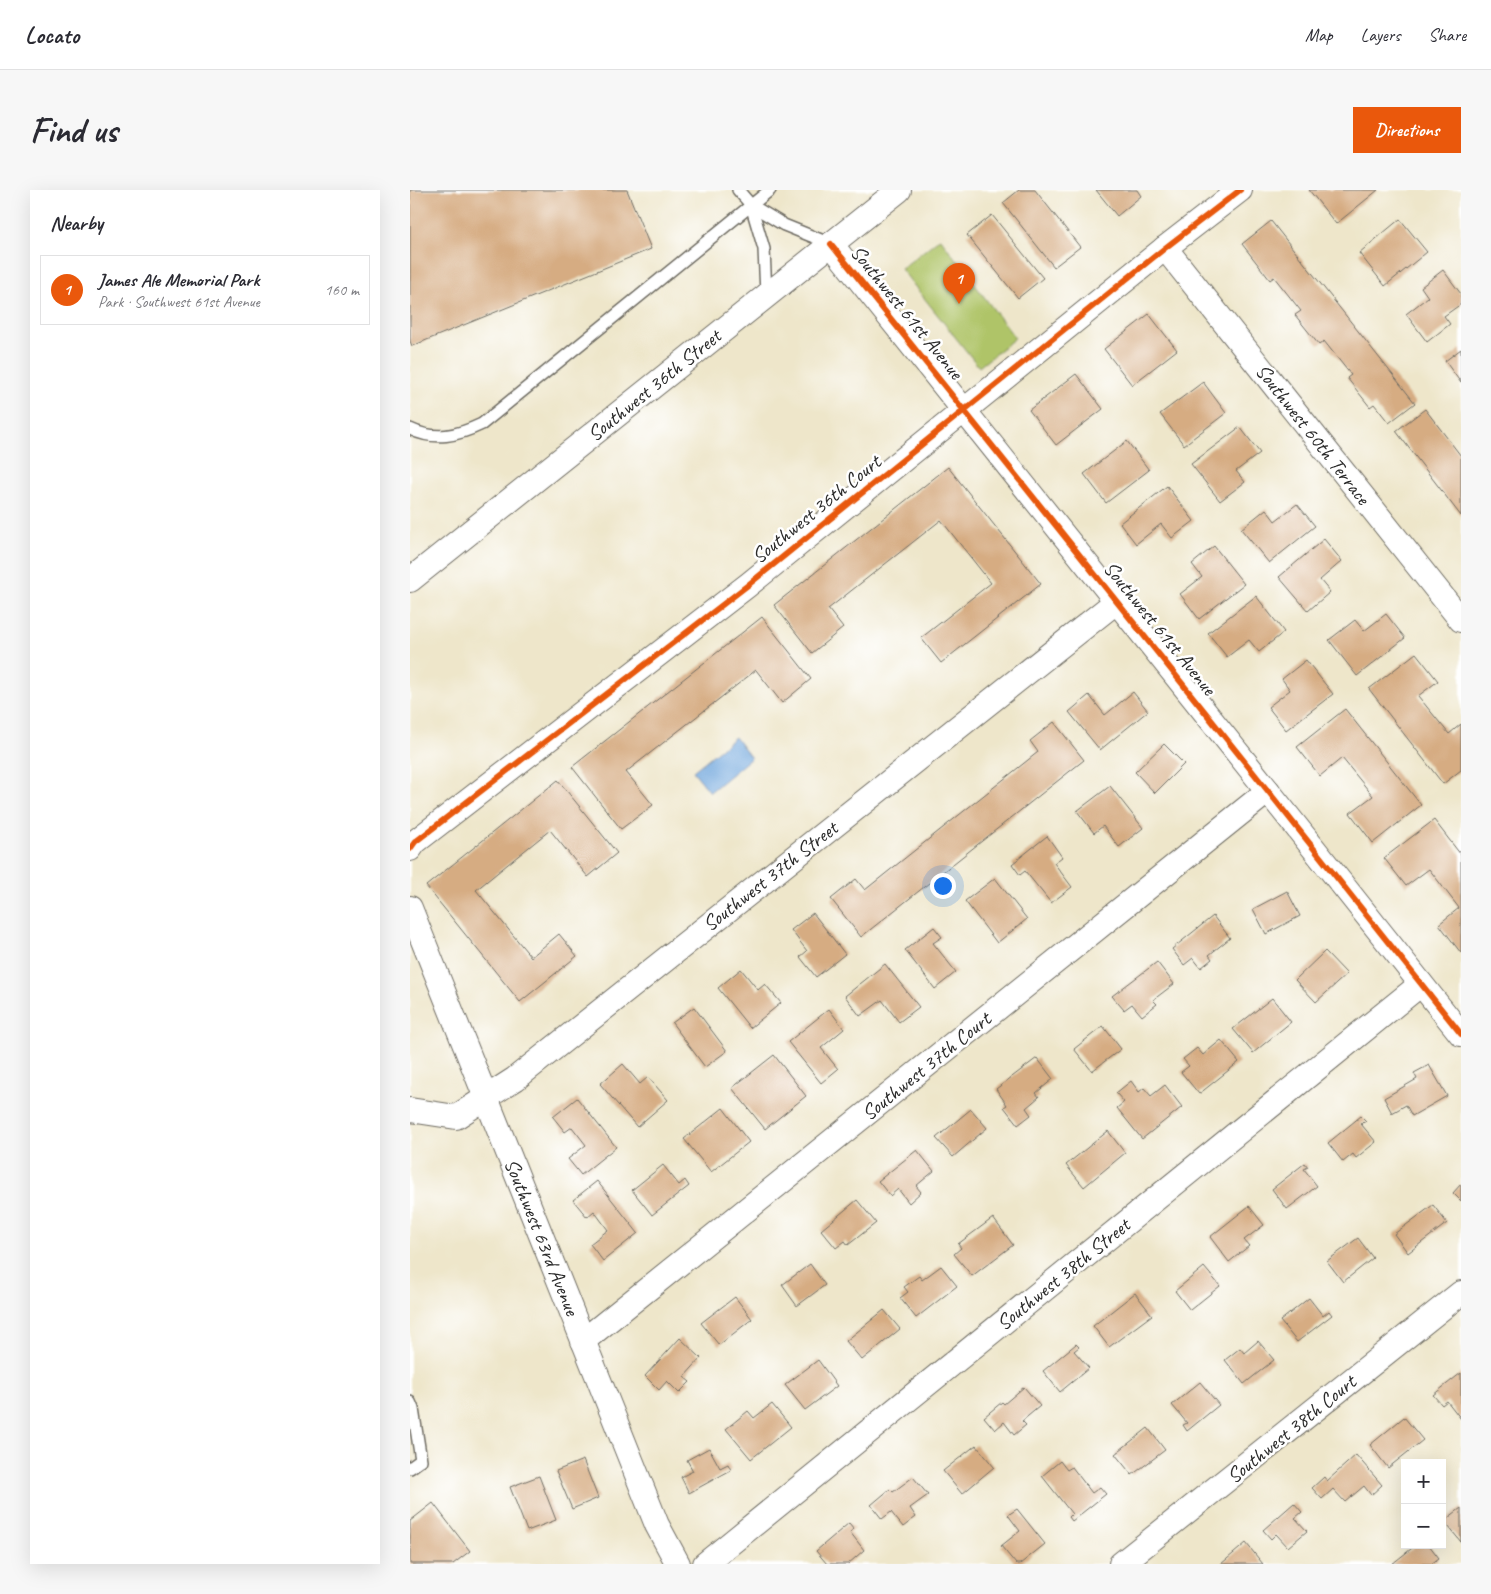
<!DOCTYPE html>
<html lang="en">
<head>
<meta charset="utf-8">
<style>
	body { margin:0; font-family:Caveat,sans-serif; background:#f7f7f7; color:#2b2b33 }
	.controls { position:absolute; right:15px; bottom:15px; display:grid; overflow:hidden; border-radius:0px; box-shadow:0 5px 20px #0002 }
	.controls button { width:45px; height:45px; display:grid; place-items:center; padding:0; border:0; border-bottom:1px solid #e1e1e2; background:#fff; color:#2b2b33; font:25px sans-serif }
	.you { position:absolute; left:532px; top:695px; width:18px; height:18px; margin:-12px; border:4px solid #fff; border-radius:50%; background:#1a73e8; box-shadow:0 0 0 8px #1a73e833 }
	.badge { display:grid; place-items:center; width:32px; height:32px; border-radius:50%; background:#ea580c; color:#fff; font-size:16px; font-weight:700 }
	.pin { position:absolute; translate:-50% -41px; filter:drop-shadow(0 1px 2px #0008) }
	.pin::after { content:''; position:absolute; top:26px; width:18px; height:15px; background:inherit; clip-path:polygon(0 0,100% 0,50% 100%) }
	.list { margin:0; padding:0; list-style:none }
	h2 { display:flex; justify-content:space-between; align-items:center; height:65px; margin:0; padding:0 20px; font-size:21px }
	h2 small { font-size:16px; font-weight:400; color:#7c7c81 }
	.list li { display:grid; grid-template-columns:32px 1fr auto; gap:15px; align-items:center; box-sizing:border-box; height:70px; margin:0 10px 10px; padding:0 10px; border:1px solid #e1e1e2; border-radius:0px }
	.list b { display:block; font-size:19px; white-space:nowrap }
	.list p { margin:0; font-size:16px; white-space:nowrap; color:#7c7c81 }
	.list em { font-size:16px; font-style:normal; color:#7c7c81 }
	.map { position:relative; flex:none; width:1051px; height:1374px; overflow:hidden; border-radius:0px }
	header { display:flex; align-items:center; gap:30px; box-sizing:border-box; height:70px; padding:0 25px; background:#fff; border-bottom:1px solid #e1e1e2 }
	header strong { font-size:24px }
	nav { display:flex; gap:28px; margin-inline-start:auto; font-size:18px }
	.intro { display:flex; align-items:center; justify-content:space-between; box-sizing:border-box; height:120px; padding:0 30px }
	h1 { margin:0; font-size:35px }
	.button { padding:12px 22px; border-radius:0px; background:#ea580c; color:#fff; font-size:18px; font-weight:700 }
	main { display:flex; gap:30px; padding:0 30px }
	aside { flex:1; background:#fff; border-radius:0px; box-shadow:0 5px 20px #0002 }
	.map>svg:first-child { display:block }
	.green { fill:#afc468; stroke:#6d784a }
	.water { fill:#6da4db; stroke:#4c6883 }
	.building { fill:#d6ac82 }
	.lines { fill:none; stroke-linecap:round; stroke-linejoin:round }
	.lane-casing { stroke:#6f6c63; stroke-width:14 }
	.street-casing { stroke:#6f6c63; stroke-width:26 }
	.lane { stroke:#fff; stroke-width:11 }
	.street { stroke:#fff; stroke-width:24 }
	.cycleway-casing { stroke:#fff; stroke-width:9 }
	.cycleway { stroke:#e8590c; stroke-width:6 }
	.labels { text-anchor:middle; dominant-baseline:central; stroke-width:5; stroke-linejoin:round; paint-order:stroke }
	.street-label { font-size:21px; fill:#2b2b2b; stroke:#fff }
</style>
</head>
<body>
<header>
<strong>Locato</strong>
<nav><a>Map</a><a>Layers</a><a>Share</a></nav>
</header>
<div class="intro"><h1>Find us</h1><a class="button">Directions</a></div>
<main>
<aside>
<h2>Nearby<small></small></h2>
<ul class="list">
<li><span class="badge">1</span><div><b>James Ale Memorial Park</b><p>Park · Southwest 61st Avenue</p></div><em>160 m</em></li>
</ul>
</aside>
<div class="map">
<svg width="1051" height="1374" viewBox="0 0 1051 1374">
	<rect width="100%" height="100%" fill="#fff"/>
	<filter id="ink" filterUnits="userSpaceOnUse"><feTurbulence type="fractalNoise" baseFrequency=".02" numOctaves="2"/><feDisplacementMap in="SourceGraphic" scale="10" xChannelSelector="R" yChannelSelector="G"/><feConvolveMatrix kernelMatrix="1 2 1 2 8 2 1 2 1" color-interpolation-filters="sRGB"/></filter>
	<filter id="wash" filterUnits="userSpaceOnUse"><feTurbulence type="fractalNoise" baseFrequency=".0096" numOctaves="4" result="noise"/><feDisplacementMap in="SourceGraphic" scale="20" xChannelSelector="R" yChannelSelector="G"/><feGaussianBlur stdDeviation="1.12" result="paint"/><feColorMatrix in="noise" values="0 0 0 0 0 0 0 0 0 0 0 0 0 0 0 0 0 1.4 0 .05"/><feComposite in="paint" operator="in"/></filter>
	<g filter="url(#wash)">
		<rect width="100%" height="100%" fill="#eee6ca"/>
		<path class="green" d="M530 48 605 148 569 177 491 79Z"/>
		<path class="water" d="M325 547 341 568 300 602 283 581Z"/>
		<g id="blocks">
			<g class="building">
				<path d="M0 0H217L241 59 2 156 0 151Z"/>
				<path d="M609 0H625L670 57 644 77 593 13Z"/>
				<path d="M686 0H727L731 6 707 26Z"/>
				<path d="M899 0H968L926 34Z"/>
				<path d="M582 25 633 88 608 108 557 45Z"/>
				<path d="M990 29 1017 62 975 96 949 63Z"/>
				<path d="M861 31 1005 213 979 233 964 214 960 217 937 188 941 185 914 151 909 155 885 125 891 121 864 87 860 90 832 54Z"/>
				<path d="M1033 80 1051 104V114L1034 126 1040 134 1017 152 996 124 1018 107 1011 97Z"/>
				<path d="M739 124 767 160 722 195 694 159Z"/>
				<path d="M1051 159V193L1035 171Z"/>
				<path d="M666 184 693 219 646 255 619 220Z"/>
				<path d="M793 192 816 223 774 255 750 224Z"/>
				<path d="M1015 219 1051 266V326L986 241Z"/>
				<path d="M830 237 850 263 826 281 835 292 810 311 781 274Z"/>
				<path d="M717 251 739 280 696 313 674 284Z"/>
				<path d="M538 277 631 394 531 473 511 448 581 393 531 330 418 419 433 438 402 463 364 415Z"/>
				<path d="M757 296 784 331 762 348 751 334 726 354 710 333Z"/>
				<path d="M887 314 905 336 859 373 831 339 856 319 865 331Z"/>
				<path d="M914 349 932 371 910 390 920 402 898 421 869 387Z"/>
				<path d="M804 356 834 394 789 429 770 404 792 387 782 374Z"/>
				<path d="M846 406 874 442 849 462 839 450 817 467 798 443Z"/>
				<path d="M976 424 995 448 947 486 919 450 945 430 954 441Z"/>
				<path d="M352 427 401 489 372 513 346 480 216 582 243 615 211 639 162 577Z"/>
				<path d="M1006 463 1028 491 1008 506 1039 544 1051 534V580L1033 594 959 499Z"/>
				<path d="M896 470 923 504 876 540 858 517 880 500 872 489Z"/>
				<path d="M723 502 738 521 690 560 659 522 679 505 695 525Z"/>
				<path d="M935 519 1011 615 963 653 940 623 963 606 932 568 910 586 887 557Z"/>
				<path d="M644 532 674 570 451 747 421 709 446 689 455 700 628 562 620 551Z"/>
				<path d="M754 554 774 574 745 603 725 582Z"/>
				<path d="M148 590 207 663 178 687 140 640 66 700 121 767 149 744 167 766 110 812 16 696Z"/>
				<path d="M700 596 733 638 709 657 693 636 684 643 667 621Z"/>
				<path d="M1024 630 1051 665V763L1029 734 1049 718 1019 679 996 696 974 668Z"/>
				<path d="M637 646 652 667 644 673 662 697 641 713 615 681 610 685 602 674Z"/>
				<path d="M585 688 617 729 587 753 555 711Z"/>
				<path d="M877 701 890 726 856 744 843 719Z"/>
				<path d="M403 723 435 764 406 787 390 767 397 761 381 740Z"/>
				<path d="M803 726 820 748 799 765 802 769 791 778 783 768 774 775 762 759Z"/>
				<path d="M524 737 532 747 523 753 546 782 525 799 495 760Z"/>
				<path d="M915 761 937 784 906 812 885 790Z"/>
				<path d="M747 772 764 794 743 810 747 814 732 826 722 814 714 820 702 806Z"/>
				<path d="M475 774 509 817 489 832 472 810 450 826 435 806Z"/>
				<path d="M331 779 348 800 355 794 371 813 340 838 308 798Z"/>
				<path d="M862 808 881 832 843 863 823 839Z"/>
				<path d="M284 817 317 861 295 877 262 833Z"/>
				<path d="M419 819 434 839 411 858 428 879 411 893 378 852Z"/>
				<path d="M693 836 711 859 682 881 664 859Z"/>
				<path d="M811 850 829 872 789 904 771 882 779 876 773 869 787 858 793 865Z"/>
				<path d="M364 865 396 906 355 939 322 898Z"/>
				<path d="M627 868 643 889 626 903 629 907 616 918 621 925 608 935 594 917 597 915 586 899Z"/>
				<path d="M213 874 230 894 238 887 258 910 227 937 190 894Z"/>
				<path d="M1019 875 1037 906 1002 926 996 915 982 923 974 908 1007 889 1004 883Z"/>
				<path d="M721 891 729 902 734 898 741 906 755 895 772 917 732 949 707 918 714 912 706 903Z"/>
				<path d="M167 908 206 957 171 985 158 969 176 955 162 937 155 942 143 927Z"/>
				<path d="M313 918 339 952 301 982 274 949Z"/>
				<path d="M561 919 577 938 543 967 526 948Z"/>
				<path d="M951 926 956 931 951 934 966 952 946 968 943 964 933 972 918 953Z"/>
				<path d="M698 941 715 963 674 997 656 975Z"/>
				<path d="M507 960 524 981 506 996 511 1002 499 1013 488 999 480 1006 468 991Z"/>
				<path d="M895 973 898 977 894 979 907 996 877 1019 862 999Z"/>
				<path d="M253 975 269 995 275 990 279 996 242 1025 222 1000Z"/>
				<path d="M187 991 228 1043 193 1071 180 1054 198 1040 184 1021 177 1027 163 1010Z"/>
				<path d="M1051 994V1011L1043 1003Z"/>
				<path d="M447 1010 466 1033 438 1055 435 1051 426 1058 411 1040Z"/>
				<path d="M1023 1015 1037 1033 998 1063 984 1044Z"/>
				<path d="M839 1016 854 1035 834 1050 839 1056 819 1072 800 1047Z"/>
				<path d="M583 1028 603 1055 562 1086 544 1064 551 1058 548 1054Z"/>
				<path d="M948 1048 963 1068 933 1092 917 1071Z"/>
				<path d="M400 1074 415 1095 387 1116 372 1095Z"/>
				<path d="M531 1076 547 1096 506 1128 490 1108 498 1102 494 1097 509 1086 512 1090Z"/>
				<path d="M794 1077 810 1096 780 1120 765 1101Z"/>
				<path d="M725 1103 742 1125 699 1157 683 1136Z"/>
				<path d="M325 1107 342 1129 309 1155 291 1133Z"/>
				<path d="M899 1108 913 1126 919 1121 922 1125 887 1152 870 1131Z"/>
				<path d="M474 1120 490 1139 452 1170 436 1151Z"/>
				<path d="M270 1148 291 1168 274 1187 280 1192 269 1203 257 1191 249 1200 235 1186Z"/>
				<path d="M848 1151 864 1170 834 1194 815 1170 830 1158 834 1163Z"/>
				<path d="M666 1154 669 1157 664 1161 679 1178 650 1202 633 1181Z"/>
				<path d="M408 1170 427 1196 395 1220 375 1195Z"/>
				<path d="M1051 1183V1229L1037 1211 1032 1215 1023 1205Z"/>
				<path d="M790 1192 809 1215 777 1241 773 1235 777 1233 762 1215Z"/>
				<path d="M614 1197 630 1216 612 1231 616 1235 604 1245 594 1232 585 1240 574 1227 592 1212 594 1214Z"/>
				<path d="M362 1214 381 1237 341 1269 316 1239 338 1221 344 1228Z"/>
				<path d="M994 1227 1013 1250 978 1278 960 1255Z"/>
				<path d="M738 1238 755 1260 722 1285 705 1264Z"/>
				<path d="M566 1255 584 1277 552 1304 533 1281Z"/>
				<path d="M299 1258 310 1278 318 1274 321 1280 279 1303 271 1287 283 1281 277 1270Z"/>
				<path d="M946 1265 972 1295 961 1305 954 1296 935 1312 923 1299 912 1309 902 1298 914 1287 917 1291Z"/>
				<path d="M173 1270 188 1308 162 1319 146 1281Z"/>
				<path d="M650 1271 657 1280 662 1277 682 1303 690 1297 696 1304 662 1331 659 1327 662 1324 632 1286Z"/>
				<path d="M129 1286 146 1330 117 1341 100 1297Z"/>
				<path d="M503 1287 518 1305 500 1318 506 1327 493 1337 481 1322 472 1329 461 1315 480 1299 483 1302Z"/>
				<path d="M23 1313 60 1361 43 1374H0V1331Z"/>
				<path d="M884 1313 892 1322 885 1328 897 1341 878 1357 866 1344 861 1349 853 1340Z"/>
				<path d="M1051 1318V1352L1034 1331Z"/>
				<path d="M607 1319 635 1354 610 1374H606L591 1356 610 1341 598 1325Z"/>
				<path d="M439 1333 444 1339 440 1342 454 1360 438 1374H417L406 1361Z"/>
				<path d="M836 1353 853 1374H811Z"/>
				<path d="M1006 1355H1019L1029 1368 1021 1374H982Z"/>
			</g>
		</g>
	</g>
	<g filter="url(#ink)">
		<use href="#blocks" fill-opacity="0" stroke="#6f6c63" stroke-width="1"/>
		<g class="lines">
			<defs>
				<g id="lane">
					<path d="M328 0 341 15 374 35 421 54"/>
					<path d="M341 15 354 59 356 104"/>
					<path d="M0 239C25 251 47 246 72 234L360 0"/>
					<path d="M0 1212 3 1219 11 1270 0 1278"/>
				</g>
				<g id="street">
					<path d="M421 54 858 601 1051 844"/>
					<path d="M755 58 1051 430"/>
					<path d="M0 390 489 0"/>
					<path d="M0 659 5 652 338 395 755 58 830 0"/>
					<path d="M0 718 247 1335 268 1374"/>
					<path d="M0 920 46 927 105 889 707 411"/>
					<path d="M173 1151 858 601"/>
					<path d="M295 1374 1011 794"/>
					<path d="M711 1374 1051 1103"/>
				</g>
			</defs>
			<use href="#lane" class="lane-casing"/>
			<use href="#street" class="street-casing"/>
			<use href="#lane" class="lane"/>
			<use href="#street" class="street"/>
			<defs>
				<g id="cycleway">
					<path d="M421 54 858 601 1051 844"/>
					<path d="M0 659 5 652 338 395 755 58 830 0"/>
				</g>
			</defs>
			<use href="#cycleway" class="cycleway-casing"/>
			<use href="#cycleway" class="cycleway"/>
		</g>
	</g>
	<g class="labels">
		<g class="street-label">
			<text transform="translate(497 122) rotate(51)">Southwest 61st Avenue</text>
			<text transform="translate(244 195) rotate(-39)">Southwest 36th Street</text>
			<text transform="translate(903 244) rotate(52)">Southwest 60th Terrace</text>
			<text transform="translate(406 319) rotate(-39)">Southwest 36th Court</text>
			<text transform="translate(750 438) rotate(51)">Southwest 61st Avenue</text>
			<text transform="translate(360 686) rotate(-38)">Southwest 37th Street</text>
			<text transform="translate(516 876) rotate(-39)">Southwest 37th Court</text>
			<text transform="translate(132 1047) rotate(68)">Southwest 63rd Avenue</text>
			<text transform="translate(653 1084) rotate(-39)">Southwest 38th Street</text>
			<text transform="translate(881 1239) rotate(-39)">Southwest 38th Court</text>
		</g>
	</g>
</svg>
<div class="controls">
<button>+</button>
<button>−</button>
</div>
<div class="you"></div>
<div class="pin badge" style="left:549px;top:114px">1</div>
</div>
</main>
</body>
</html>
